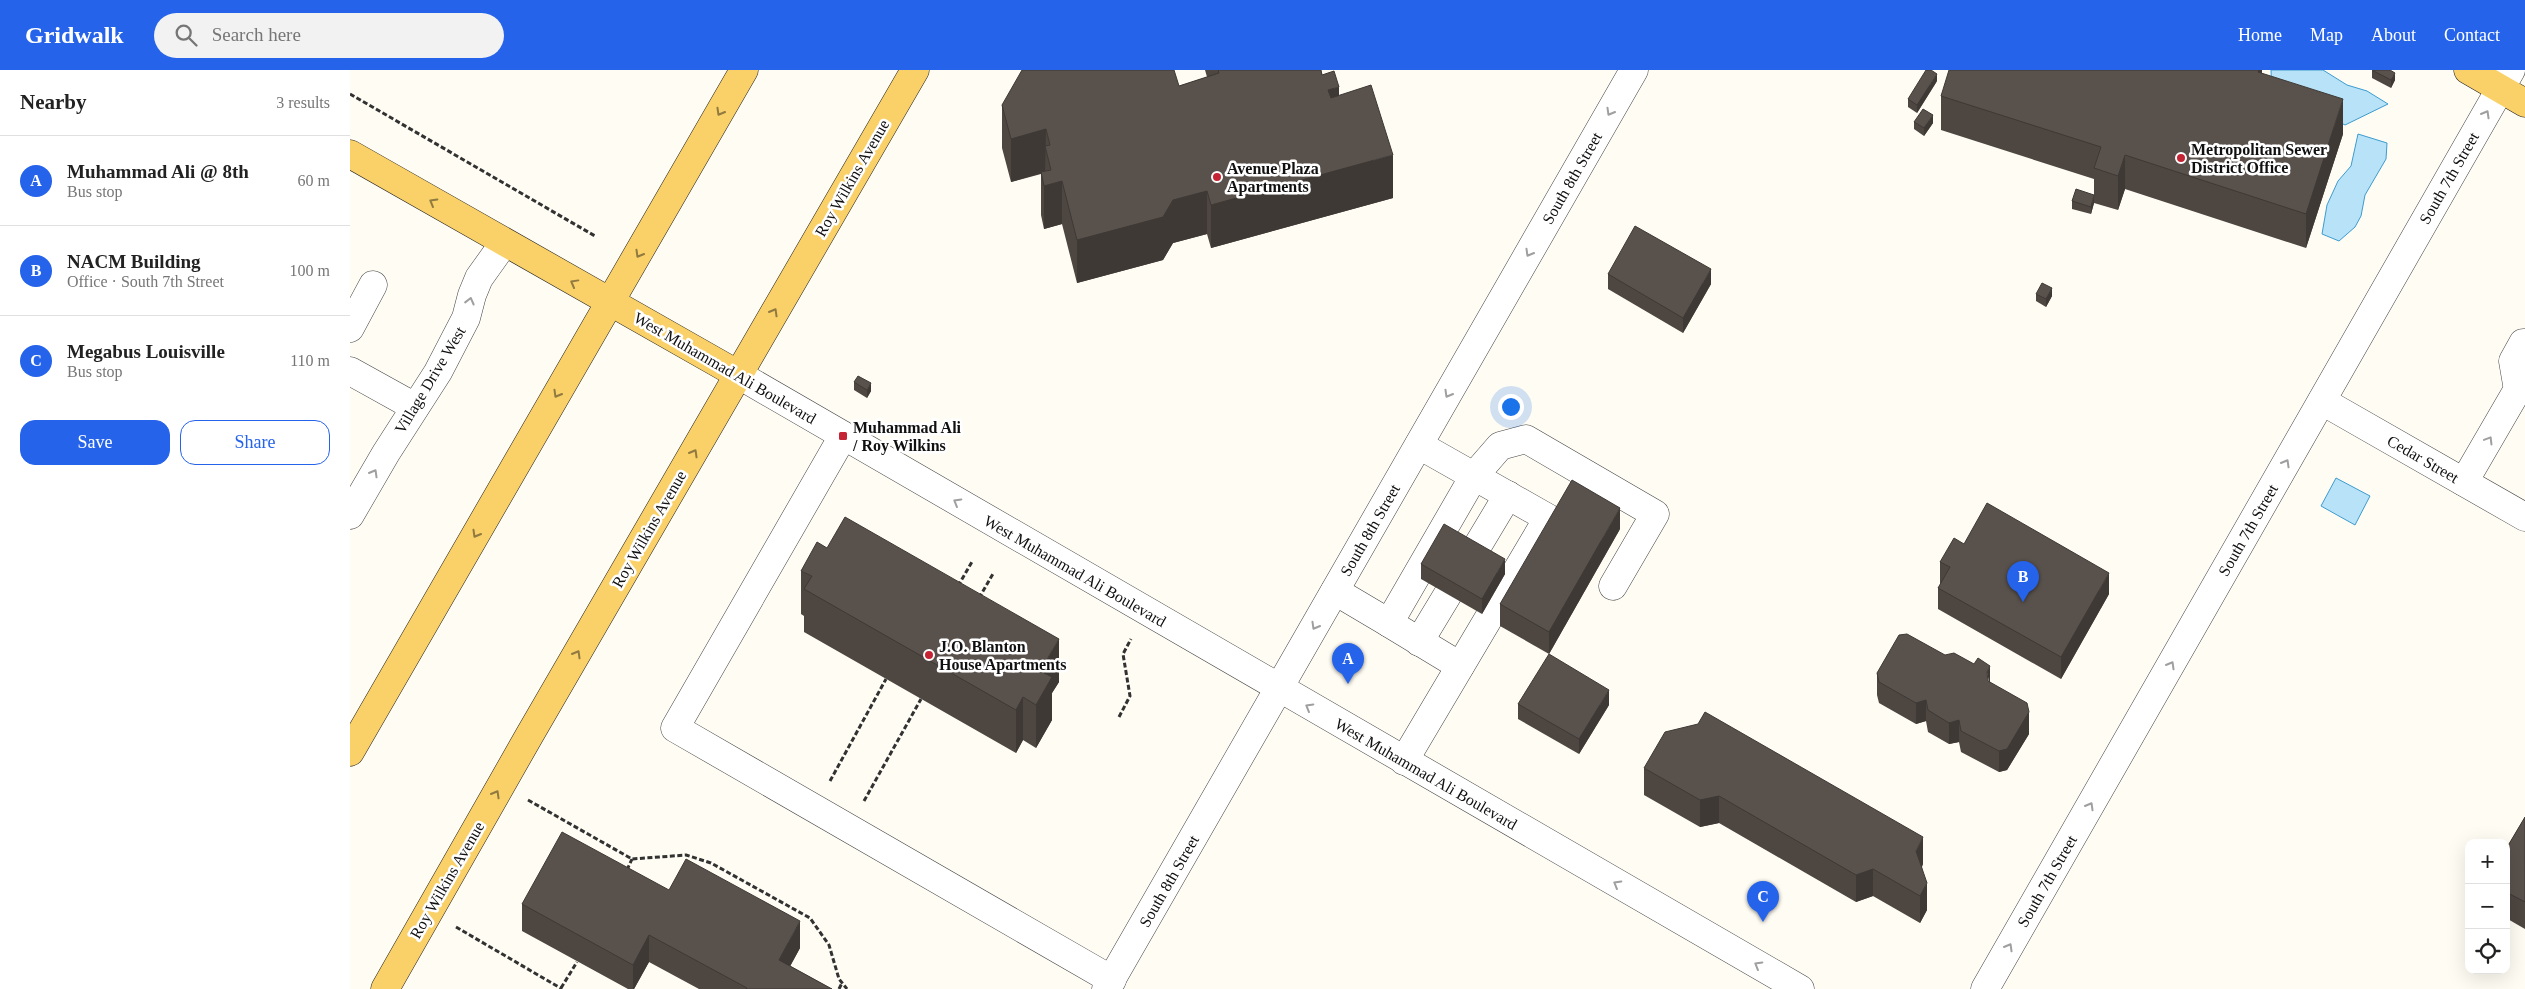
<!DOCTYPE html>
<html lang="en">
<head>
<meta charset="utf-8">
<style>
	body { margin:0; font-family:Georgia,serif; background:#f2f2f2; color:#222 }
	.controls { position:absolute; right:15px; bottom:15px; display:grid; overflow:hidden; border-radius:10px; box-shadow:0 5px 20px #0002 }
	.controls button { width:45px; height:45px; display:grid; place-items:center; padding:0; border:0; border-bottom:1px solid #e0e0e0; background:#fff; color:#222; font:25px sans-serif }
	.you { position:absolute; left:1160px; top:336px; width:18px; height:18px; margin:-12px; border:4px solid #fff; border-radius:50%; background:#1a73e8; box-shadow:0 0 0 8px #1a73e833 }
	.badge { display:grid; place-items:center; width:32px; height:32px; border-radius:50%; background:#2563eb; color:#fff; font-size:16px; font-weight:700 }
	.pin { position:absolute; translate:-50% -41px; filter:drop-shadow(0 1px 2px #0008) }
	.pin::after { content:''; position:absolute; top:26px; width:18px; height:15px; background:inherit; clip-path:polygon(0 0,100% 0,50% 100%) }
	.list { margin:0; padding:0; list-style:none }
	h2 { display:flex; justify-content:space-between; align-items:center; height:65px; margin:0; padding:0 20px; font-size:21px }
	h2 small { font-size:16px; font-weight:400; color:#767676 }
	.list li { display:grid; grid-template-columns:32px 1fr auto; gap:15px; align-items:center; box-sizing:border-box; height:90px; padding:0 20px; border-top:1px solid #e0e0e0 }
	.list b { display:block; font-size:19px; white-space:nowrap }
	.list p { margin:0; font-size:16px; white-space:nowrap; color:#767676 }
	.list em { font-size:16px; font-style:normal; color:#767676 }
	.actions { display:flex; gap:10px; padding:15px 20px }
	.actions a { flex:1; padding:11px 0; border:1px solid #2563eb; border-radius:15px; text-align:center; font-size:18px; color:#2563eb }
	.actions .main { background:#2563eb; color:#fff }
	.icon { flex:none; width:28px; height:28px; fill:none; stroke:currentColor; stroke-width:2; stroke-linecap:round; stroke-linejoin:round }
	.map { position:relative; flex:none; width:2175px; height:919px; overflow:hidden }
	header { display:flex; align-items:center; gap:30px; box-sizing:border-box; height:70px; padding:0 25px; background:#2563eb; color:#fff }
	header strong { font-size:24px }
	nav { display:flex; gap:28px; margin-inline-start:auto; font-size:18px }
	.search { width:350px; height:45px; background:#f2f2f2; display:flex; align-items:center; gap:12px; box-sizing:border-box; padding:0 18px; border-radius:28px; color:#767676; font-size:19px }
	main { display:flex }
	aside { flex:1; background:#fff }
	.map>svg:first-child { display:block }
	.water { fill:#b7e2f7; stroke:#3c9cd0 }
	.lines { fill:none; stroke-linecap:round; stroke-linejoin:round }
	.minor-casing { stroke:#434343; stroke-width:29 }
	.major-casing { stroke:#212121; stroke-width:29 }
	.path { stroke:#323232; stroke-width:3; stroke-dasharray:5 2.5; stroke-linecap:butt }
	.minor { stroke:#fff; stroke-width:28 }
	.major { stroke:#fad068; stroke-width:28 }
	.wall { fill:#4d4641 }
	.shaded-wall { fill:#3e3935 }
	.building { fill:#59514c; stroke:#3e3935 }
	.oneway { stroke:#917a40 }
	.oneway2 { stroke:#9f9f9f }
	.poi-dot { fill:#c42433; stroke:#fff; stroke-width:2 }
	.labels { text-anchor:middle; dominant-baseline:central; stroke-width:5; stroke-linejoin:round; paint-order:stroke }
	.poi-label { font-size:16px; font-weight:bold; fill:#101010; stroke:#fff; text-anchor:start }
	.street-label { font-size:16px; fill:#101010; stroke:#fff }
</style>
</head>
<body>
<header>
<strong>Gridwalk</strong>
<div class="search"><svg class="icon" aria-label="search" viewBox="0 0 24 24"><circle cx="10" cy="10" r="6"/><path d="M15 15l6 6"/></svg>Search here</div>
<nav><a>Home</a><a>Map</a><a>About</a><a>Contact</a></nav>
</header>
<main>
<aside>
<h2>Nearby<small>3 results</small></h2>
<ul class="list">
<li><span class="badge">A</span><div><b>Muhammad Ali @ 8th</b><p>Bus stop</p></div><em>60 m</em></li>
<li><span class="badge">B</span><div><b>NACM Building</b><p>Office · South 7th Street</p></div><em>100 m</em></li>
<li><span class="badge">C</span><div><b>Megabus Louisville</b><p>Bus stop</p></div><em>110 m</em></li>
</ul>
<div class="actions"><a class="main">Save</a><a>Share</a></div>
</aside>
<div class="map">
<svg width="2175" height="919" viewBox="0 0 2175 919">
	<rect width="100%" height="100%" fill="#fffcf3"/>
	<g class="water">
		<path d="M1921 0H1973L1997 15 2017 21 2038 34 1995 55 1980 47 1922 24Z"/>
		<path d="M2008 64 2037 73 2036 89 2015 125 2011 146 2005 157 1989 171 1972 164 1977 135 1988 111 2001 96Z"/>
		<path d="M1986 408 2020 426 2005 455 1971 436Z"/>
	</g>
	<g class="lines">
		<defs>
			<g id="minor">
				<path d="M0 258 23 215"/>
				<path d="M2173 273 2163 291 2168 320 2175 318"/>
				<path d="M0 301 65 337"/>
				<path d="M389 305 1450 919"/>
				<path d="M1972 331 2175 447"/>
				<path d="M493 366 325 658 762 910"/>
				<path d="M2114 412 2175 307"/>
				<path d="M0 445 36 383 88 302 116 248 122 225 129 208 154 173"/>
				<path d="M1122 485 1158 425"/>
				<path d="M985 521 1039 553 1124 406 1150 376 1176 369 1305 444 1263 516"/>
				<path d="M1039 553 1110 596"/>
				<path d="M1069 572 1098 524"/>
				<path d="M1054 691 1198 448 1069 375"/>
				<path d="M756 919 1284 0"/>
				<path d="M1635 919 2161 0"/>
			</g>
			<g id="major">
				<path d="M2118 0 2175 33"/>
				<path d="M0 84 389 305"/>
				<path d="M0 682 394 0"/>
				<path d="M35 919 179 666 565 0"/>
			</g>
		</defs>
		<use href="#minor" class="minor-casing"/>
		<use href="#major" class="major-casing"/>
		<g class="path">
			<path d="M0 24 245 166"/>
			<path d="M608 516 623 490"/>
			<path d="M629 528 644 502"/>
			<path d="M769 647 780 626 773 584 781 569"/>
			<path d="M480 711 536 609"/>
			<path d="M178 730 282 789 336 785 361 793 460 848 479 875 489 909 497 919"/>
			<path d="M514 731 571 629"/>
			<path d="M277 800 282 789"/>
			<path d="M106 857 212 919"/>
			<path d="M211 918 227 892"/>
			<path d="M489 919 492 913"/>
		</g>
		<use href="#minor" class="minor"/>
		<use href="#major" class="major"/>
	</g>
	<g class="wall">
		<path d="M855 0H971L972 5 989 26 1043 128 861 178 857 164 823 173 813 190 727 213 712 154 694 159 691 145V104L661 112 652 78V35L829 16 857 7Z"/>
		<path d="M1912 0V3L1993 64 1956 178 1775 119 1768 140 1744 133V109L1591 60V26Z"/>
		<path d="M2022 0 2045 10 2041 18 2022 8Z"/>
		<path d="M1587 11 1567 43 1558 37V29Z"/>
		<path d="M1564 52 1583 53 1574 66 1564 59Z"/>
		<path d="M1722 131 1744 133 1741 144 1722 139Z"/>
		<path d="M1258 204 1361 214 1333 263 1258 219Z"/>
		<path d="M1686 224 1702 226 1696 237 1686 231Z"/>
		<path d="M504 312 521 321 517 328 504 320Z"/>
		<path d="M1270 459 1199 584 1150 556V534Z"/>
		<path d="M1614 474 1759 524 1711 609 1588 539V518L1591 514H1590V492Z"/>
		<path d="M1071 494 1155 504 1132 544 1071 509Z"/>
		<path d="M451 501 709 612 702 623V650L686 678 673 670 666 683 454 562V546L451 544Z"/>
		<path d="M1527 603 1640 612 1679 664 1657 700 1649 702 1611 682 1609 672 1599 674 1578 662 1576 651 1566 654 1529 633 1527 625Z"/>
		<path d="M1168 634 1259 635 1229 684 1168 649Z"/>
		<path d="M1294 698 1573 794 1572 797 1577 840 1570 853 1523 826 1506 832 1369 753 1350 757 1294 725Z"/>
		<path d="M2175 747V859L2156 848V779Z"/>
		<path d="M319 820 450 878 440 896 482 919H349L299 892 284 919H278L172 861V834Z"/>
	</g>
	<g class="shaded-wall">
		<path d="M1909 0H1912V24L1908 2Z"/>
		<path d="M2045 3V10L2041 18V10Z"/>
		<path d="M1587 4V11L1567 43V35Z"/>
		<path d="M989 17V60L978 20Z"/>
		<path d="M1993 29V64L1956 178V144Z"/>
		<path d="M1583 45V53L1574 66V58Z"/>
		<path d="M696 59 695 102 661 112V69Z"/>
		<path d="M1043 85V128L861 178V135Z"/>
		<path d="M1775 85V119L1768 140V106Z"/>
		<path d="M712 111V154L694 159V116Z"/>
		<path d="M857 121V164L823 173 813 190 727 213V170L823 130Z"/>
		<path d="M1744 125V133L1741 144V137Z"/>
		<path d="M1361 199V214L1333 263V248Z"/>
		<path d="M1702 218V226L1696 237V229Z"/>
		<path d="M521 313V321L517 328V320Z"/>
		<path d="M1270 438V459L1199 584V562Z"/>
		<path d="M1155 489V504L1132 544V529Z"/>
		<path d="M1759 503V524L1711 609V587Z"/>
		<path d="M709 569V612L702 623V650L686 678V635L690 601Z"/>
		<path d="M1640 596V617L1637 602Z"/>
		<path d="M1259 620V635L1229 684V669Z"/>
		<path d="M673 627V670L666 683V640Z"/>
		<path d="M1576 630V651L1566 654V633Z"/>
		<path d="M1679 642V664L1657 700 1649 702V681Z"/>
		<path d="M1609 650V672L1599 674V653Z"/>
		<path d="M1369 726V753L1350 757V730Z"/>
		<path d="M1573 767V794L1566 807V781Z"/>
		<path d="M1523 799V826L1506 832V805Z"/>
		<path d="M1577 813V840L1570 853V826Z"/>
		<path d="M450 851V878L429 917V890Z"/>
		<path d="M299 865V892L284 919H283V895Z"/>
	</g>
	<g class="building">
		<path d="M672 0H824L829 16 869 3 868 0H971L972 5 984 1 989 17 978 20 981 28 1021 15 1043 85 861 135 857 121 823 130 813 147 727 170 712 111 694 116 691 102 701 100 695 76 700 75 696 59 661 69 652 35Z"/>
		<path d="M1576 0H1581L1587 4 1567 35 1558 29Z"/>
		<path d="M1599 0H1909L1908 2 1993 29 1956 144 1775 85 1768 106 1744 98 1751 77 1591 26Z"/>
		<path d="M2022 0H2040L2045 3 2041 10Z"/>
		<path d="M1573 39 1583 45 1574 58 1564 52Z"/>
		<path d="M1726 119 1744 125 1741 137 1722 131Z"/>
		<path d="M1285 156 1361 199 1333 248 1258 204Z"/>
		<path d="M1692 213 1702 218 1696 229 1686 224Z"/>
		<path d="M508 306 521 313 517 320 504 312Z"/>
		<path d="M1222 410 1270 438 1199 562 1150 534Z"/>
		<path d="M1637 433 1759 503 1711 587 1588 518 1600 497 1590 492 1604 468 1614 474Z"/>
		<path d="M495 447 709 569 690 601 702 607 686 635 673 627 666 640 454 519 462 506 451 501 467 472 477 478Z"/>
		<path d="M1094 454 1155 489 1132 529 1071 494Z"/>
		<path d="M1557 564 1595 585 1604 583 1624 594 1628 588 1640 596 1637 602 1638 611 1677 633 1679 642 1657 679 1649 681 1611 661 1609 650 1599 653 1578 640 1576 630 1566 633 1529 612 1527 603 1549 565Z"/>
		<path d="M1199 584 1259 620 1229 669 1168 634Z"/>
		<path d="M1355 642 1573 767 1566 781 1577 813 1570 826 1523 799 1506 805 1369 726 1350 730 1294 698 1315 662 1348 654Z"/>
		<path d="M2175 747V832L2156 822V779Z"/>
		<path d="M212 762 319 820 336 789 450 851 429 890 482 919H396L397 918 299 865 283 895 172 834Z"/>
	</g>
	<defs><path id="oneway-chevron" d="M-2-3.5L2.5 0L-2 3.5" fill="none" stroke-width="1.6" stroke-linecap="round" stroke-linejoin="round" transform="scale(1.25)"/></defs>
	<g class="oneway">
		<use href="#oneway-chevron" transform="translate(370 42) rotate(120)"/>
		<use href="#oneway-chevron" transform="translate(83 132) rotate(-150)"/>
		<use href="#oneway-chevron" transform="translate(289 184) rotate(120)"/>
		<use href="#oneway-chevron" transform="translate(224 213) rotate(-151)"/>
		<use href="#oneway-chevron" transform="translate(424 242) rotate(-60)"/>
		<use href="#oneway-chevron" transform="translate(207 324) rotate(120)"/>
		<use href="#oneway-chevron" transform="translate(344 383) rotate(-60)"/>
		<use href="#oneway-chevron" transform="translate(126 464) rotate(120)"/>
		<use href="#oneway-chevron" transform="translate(227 584) rotate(-60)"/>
		<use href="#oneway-chevron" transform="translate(146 724) rotate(-60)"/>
	</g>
	<g class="oneway2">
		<use href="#oneway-chevron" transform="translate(1260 42) rotate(120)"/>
		<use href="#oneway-chevron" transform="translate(2136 44) rotate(-60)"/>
		<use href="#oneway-chevron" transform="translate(1179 183) rotate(120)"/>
		<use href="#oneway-chevron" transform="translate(120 231) rotate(-76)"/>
		<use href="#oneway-chevron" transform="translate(1098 324) rotate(120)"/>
		<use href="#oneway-chevron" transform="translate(2139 370) rotate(-59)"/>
		<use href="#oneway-chevron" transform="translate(1936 393) rotate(-60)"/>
		<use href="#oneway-chevron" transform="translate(24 403) rotate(-60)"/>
		<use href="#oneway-chevron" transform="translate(607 432) rotate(-150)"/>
		<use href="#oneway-chevron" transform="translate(965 556) rotate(120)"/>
		<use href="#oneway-chevron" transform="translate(1821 595) rotate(-60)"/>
		<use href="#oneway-chevron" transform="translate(959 637) rotate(-150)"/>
		<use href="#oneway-chevron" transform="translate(1740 736) rotate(-60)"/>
		<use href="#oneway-chevron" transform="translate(1267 814) rotate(-150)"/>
		<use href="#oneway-chevron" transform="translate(1659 877) rotate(-60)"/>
		<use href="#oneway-chevron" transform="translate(1408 895) rotate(-150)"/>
	</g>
	<g class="poi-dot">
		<circle cx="1831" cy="88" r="5"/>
		<circle cx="867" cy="107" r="5"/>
		<rect x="488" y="361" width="10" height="10" rx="2.5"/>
		<circle cx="579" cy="585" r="5"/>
	</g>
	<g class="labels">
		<g class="poi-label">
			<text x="1841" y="79">Metropolitan Sewer<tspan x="1841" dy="18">District Office</tspan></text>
			<text x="877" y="98">Avenue Plaza<tspan x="877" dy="18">Apartments</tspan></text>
			<text x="503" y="357">Muhammad Ali<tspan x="503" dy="18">/ Roy Wilkins</tspan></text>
			<text x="589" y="576">J.O. Blanton<tspan x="589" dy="18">House Apartments</tspan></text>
		</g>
		<g class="street-label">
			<text transform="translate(502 108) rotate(-60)">Roy Wilkins Avenue</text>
			<text transform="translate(1222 108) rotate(-60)">South 8th Street</text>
			<text transform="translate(2099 108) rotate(-60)">South 7th Street</text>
			<text transform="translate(375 298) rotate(30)">West Muhammad Ali Boulevard</text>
			<text transform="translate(80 310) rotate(-59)">Village Drive West</text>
			<text transform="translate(2073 389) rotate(30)">Cedar Street</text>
			<text transform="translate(299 459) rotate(-60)">Roy Wilkins Avenue</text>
			<text transform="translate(1020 460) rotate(-60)">South 8th Street</text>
			<text transform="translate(1898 460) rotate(-60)">South 7th Street</text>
			<text transform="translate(725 501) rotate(30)">West Muhammad Ali Boulevard</text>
			<text transform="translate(1076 704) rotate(30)">West Muhammad Ali Boulevard</text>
			<text transform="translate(97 810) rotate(-60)">Roy Wilkins Avenue</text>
			<text transform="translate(819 811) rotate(-60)">South 8th Street</text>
			<text transform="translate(1697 811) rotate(-60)">South 7th Street</text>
		</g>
	</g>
</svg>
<div class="controls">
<button>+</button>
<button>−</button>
<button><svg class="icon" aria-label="locate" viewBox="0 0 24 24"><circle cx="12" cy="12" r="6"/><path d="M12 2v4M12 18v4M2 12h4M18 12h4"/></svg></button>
</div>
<div class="you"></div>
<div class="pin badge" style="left:998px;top:614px">A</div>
<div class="pin badge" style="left:1673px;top:532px">B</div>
<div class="pin badge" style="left:1413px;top:852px">C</div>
</div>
</main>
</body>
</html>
